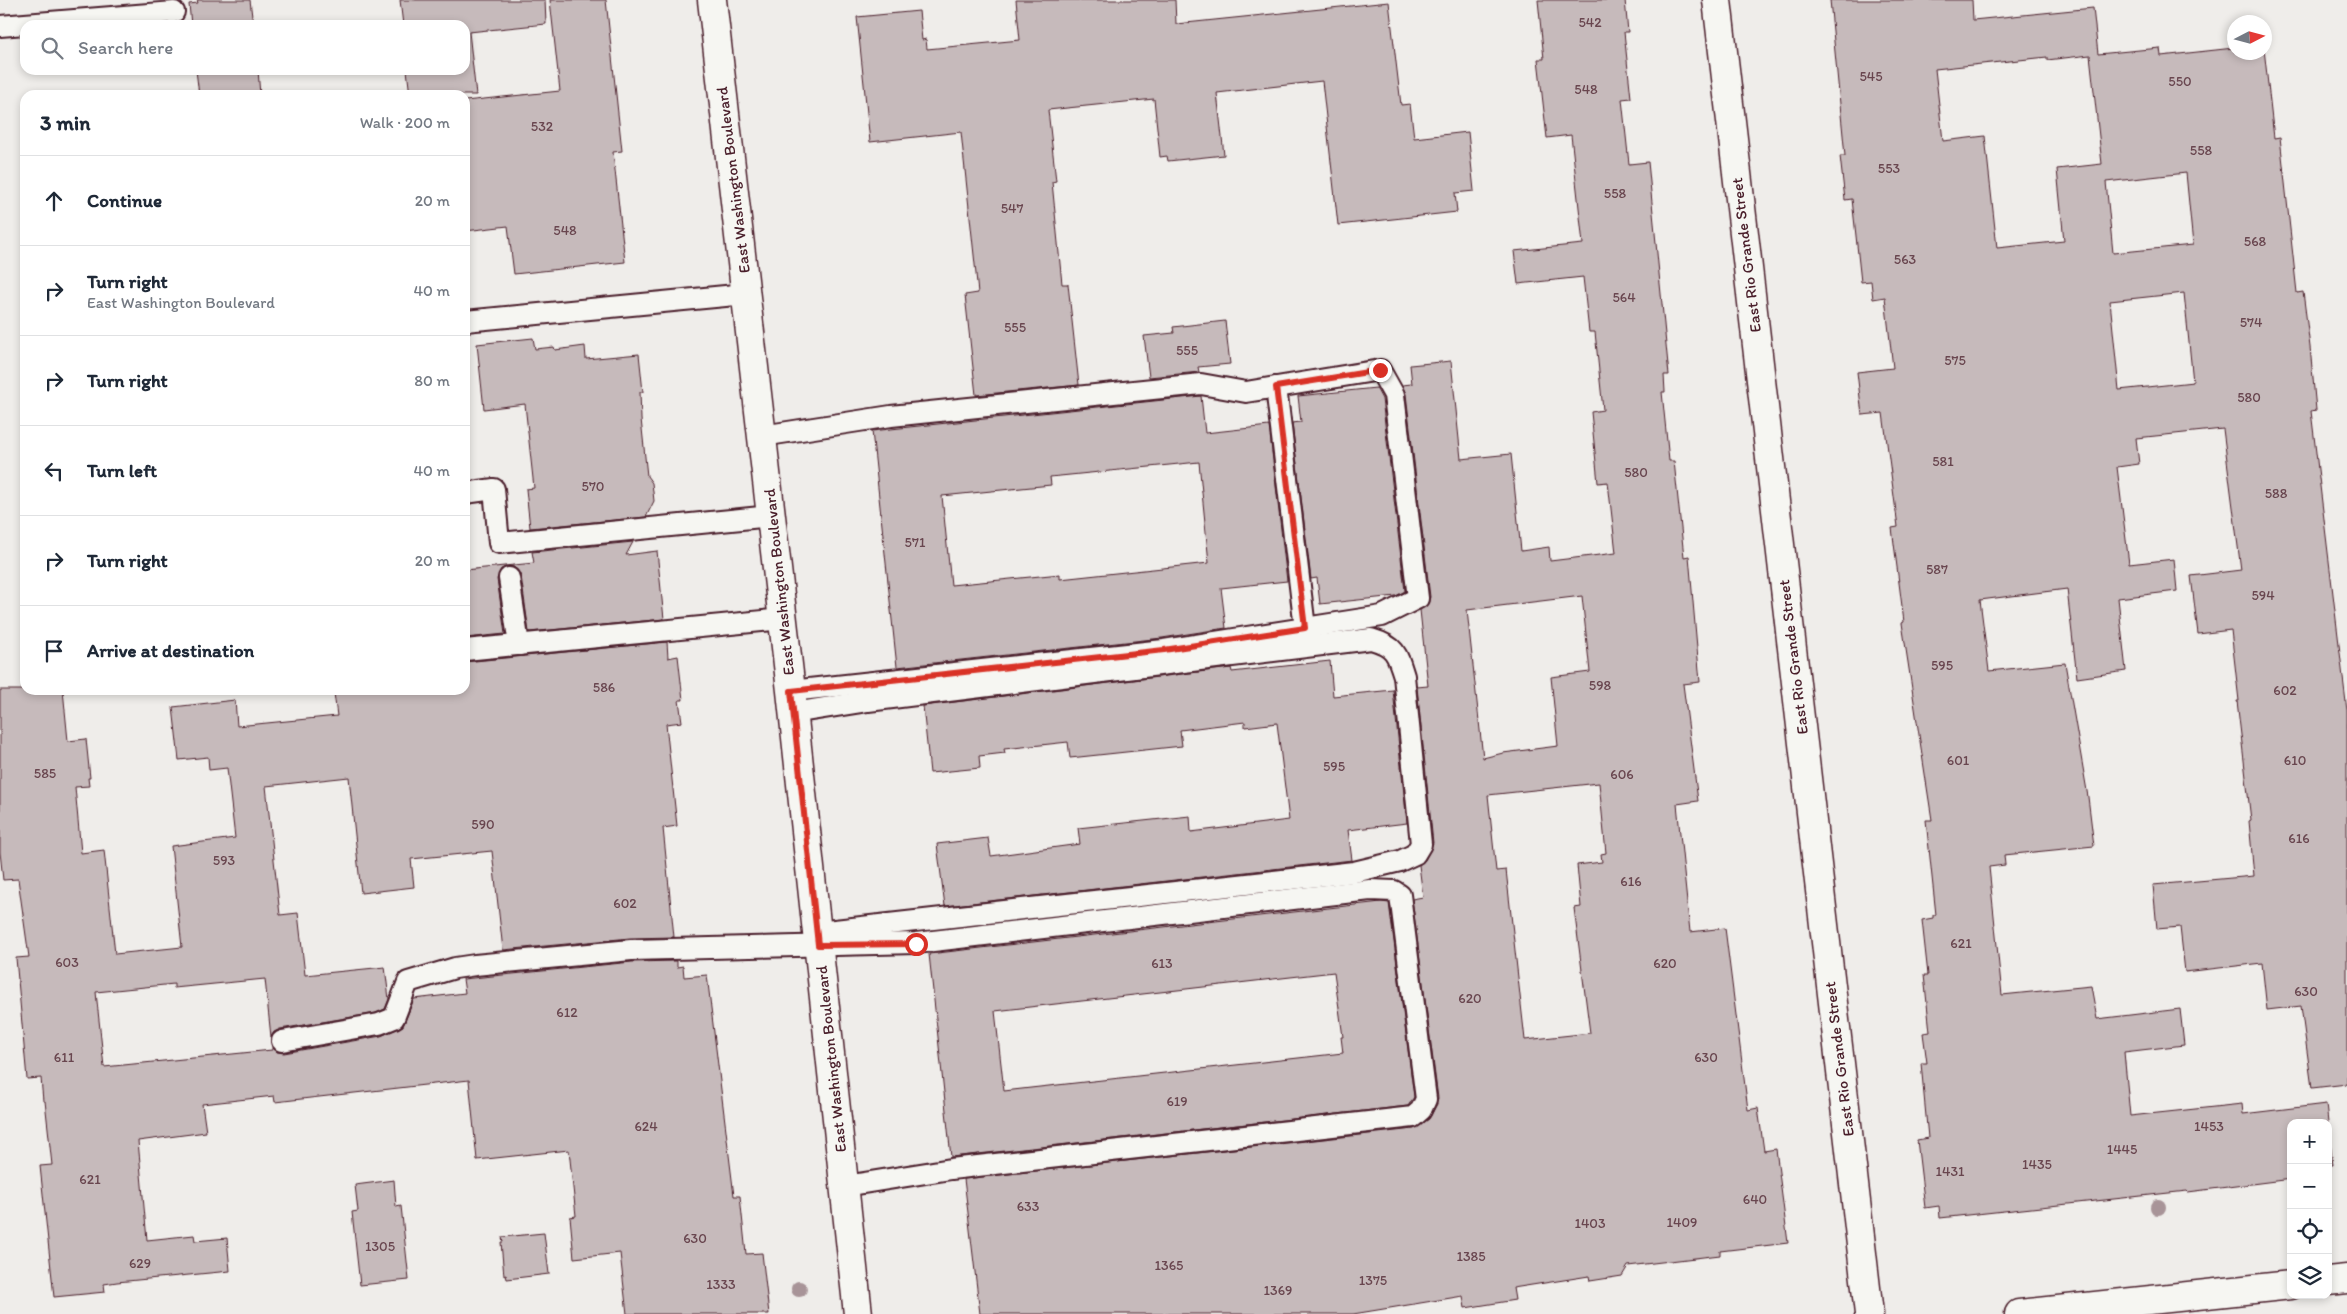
<!DOCTYPE html>
<html lang="en">
<head>
<meta charset="utf-8">
<style>
	body { margin:0; font-family:Itim,sans-serif; background:#f2f2f3; color:#1f2937 }
	.controls { position:absolute; right:15px; bottom:15px; display:grid; overflow:hidden; border-radius:10px; box-shadow:0 2px 8px #0003 }
	.controls button { width:45px; height:45px; display:grid; place-items:center; padding:0; border:0; border-bottom:1px solid #e0e1e3; background:#fff; color:#1f2937; font:25px sans-serif }
	.compass { position:absolute; left:2227px; top:15px; width:45px; height:45px; border-radius:50%; background:#fff; box-shadow:0 2px 8px #0003; rotate:84deg }
	.stop { position:absolute; width:15px; height:15px; margin:-11px; border:4px solid #d93025; border-radius:50%; background:#fff }
	.stop.end { background:#d93025; border-color:#fff; box-shadow:0 1px 5px #0008 }
	.list { margin:0; padding:0; list-style:none }
	h2 { display:flex; justify-content:space-between; align-items:center; height:65px; margin:0; padding:0 20px; font-size:21px }
	h2 small { font-size:16px; font-weight:400; color:#747a83 }
	.list li { display:grid; grid-template-columns:32px 1fr auto; gap:15px; align-items:center; box-sizing:border-box; height:90px; padding:0 20px; border-top:1px solid #e0e1e3 }
	.list b { display:block; font-size:19px; white-space:nowrap }
	.list p { margin:0; font-size:16px; white-space:nowrap; color:#747a83 }
	.list em { font-size:16px; font-style:normal; color:#747a83 }
	.icon { flex:none; width:28px; height:28px; fill:none; stroke:currentColor; stroke-width:2; stroke-linecap:round; stroke-linejoin:round }
	.map { position:relative; flex:none; width:2347px; height:1314px; overflow:hidden }
	.search { position:absolute; background:#fff; box-shadow:0 2px 8px #0003; left:20px; top:20px; width:450px; height:55px; display:flex; align-items:center; gap:12px; box-sizing:border-box; padding:0 18px; border-radius:15px; color:#747a83; font-size:19px }
	.panel { position:absolute; background:#fff; box-shadow:0 2px 8px #0003; left:20px; top:90px; width:450px; height:605px; border-radius:15px }
	.map>svg:first-child { display:block }
	.building { fill:#c6babb; stroke:#4a1f2b; fill-rule:evenodd }
	.lines { fill:none; stroke-linecap:round; stroke-linejoin:round }
	.lane-casing { stroke:#4a1f2b; stroke-width:24 }
	.street-casing { stroke:#4a1f2b; stroke-width:31 }
	.secondary-casing { stroke:#4a1f2b; stroke-width:31 }
	.lane { stroke:#f6f6f2; stroke-width:20 }
	.street { stroke:#f6f6f2; stroke-width:28 }
	.secondary { stroke:#f6f6f2; stroke-width:28 }
	.tree { fill:#a89498 }
	.route { stroke:#d93025; stroke-width:6 }
	.labels { text-anchor:middle; dominant-baseline:central; stroke-width:5; stroke-linejoin:round; paint-order:stroke }
	.number-label { font-size:14px; fill:#69464f }
	.street-label { font-size:16px; fill:#4a1f2b; stroke:#f6f6f2 }
</style>
</head>
<body>
<div class="map">
<svg width="2347" height="1314" viewBox="0 0 2347 1314">
	<rect width="100%" height="100%" fill="#efedea"/>
	<filter id="ink" filterUnits="userSpaceOnUse"><feTurbulence type="fractalNoise" baseFrequency=".02" numOctaves="2"/><feDisplacementMap in="SourceGraphic" scale="10" xChannelSelector="R" yChannelSelector="G"/><feConvolveMatrix kernelMatrix="1 2 1 2 8 2 1 2 1" color-interpolation-filters="sRGB"/></filter>
	<g filter="url(#ink)">
		<g class="building">
			<path d="M197 0H250L253 25H191L189 4 198 3Z"/>
			<path d="M400 0H545L546 24 469 32 476 95H410L407 70H465V25H403Z"/>
			<path d="M550 0H606L622 151 613 152 625 262 514 274 508 226 465 231V101L560 91Z"/>
			<path d="M1016 0H1175L1176 24 1389 2 1401 105 1410 104 1414 138 1468 132 1474 191 1455 193 1457 212 1338 225 1322 81 1217 93 1224 155 1168 161 1167 156 1160 157 1154 99 1048 110 1056 181 1052 182 1062 284H1068L1079 385 976 395 965 295 978 293 961 132 870 142 857 17 919 11 922 40 926 39 927 49 1020 40Z"/>
			<path d="M1538 0H1625L1628 32H1624L1631 98 1622 99 1629 164 1648 162 1669 375H1664L1665 392H1662L1669 461H1674L1684 557 1689 556 1700 682 1683 684 1698 801 1677 804 1690 932 1725 928 1748 1110 1758 1108 1764 1151 1776 1149 1788 1243 1720 1251V1255L1628 1266 1622 1276 1590 1281 1589 1276 1513 1288 1515 1300 1465 1308 1463 1296 1353 1314H980L964 1179 1414 1129 1429 1119 1437 1104 1438 1098 1412 899 1423 897 1419 865 1425 860 1433 843 1417 687 1428 686 1420 610 1428 604 1430 597 1406 394 1402 385 1412 384 1410 365 1451 361 1461 459 1511 454 1521 551 1549 547 1550 561 1616 553 1608 482 1598 483 1591 412 1603 410 1595 332H1589L1583 277 1518 284 1514 251 1583 244 1571 135 1547 138 1538 59H1544ZM1582 596 1590 672 1551 677 1558 746 1503 753 1483 758 1467 610ZM1599 783 1606 853 1601 854 1602 862 1577 865 1581 907 1574 908 1590 1033 1525 1040 1506 870 1496 871 1488 795Z"/>
			<path d="M1830 0H1972L1973 20 2093 8 2098 54 2160 48 2161 56 2234 48V52H2264V49L2274 138 2280 137 2297 293 2303 292 2310 347 2316 410 2311 411 2347 711V1084L2312 1088 2301 1006 2267 1010 2262 963 2185 972 2180 927 2157 929 2153 885 2254 876 2249 821 2251 820 2237 701H2239L2231 630 2198 634 2191 576 2241 570 2223 429 2136 438 2139 464 2117 467 2129 564 2174 559 2177 591 2118 598 2126 671 2077 678 2067 589 1980 600 1989 671 2065 663 2088 797 2094 846 2004 855 2005 865 1989 867 2002 995 2091 986 2097 1019 2180 1009 2184 1045 2124 1052 2130 1116 2242 1104 2243 1114 2326 1104 2328 1123H2291V1179L2188 1192 2187 1191 1940 1218 1939 1206 1925 1208 1917 1140 1928 1138 1921 1063H1927L1923 1033 1930 1032 1924 975H1928L1922 920 1933 918V915H1936L1926 820H1932L1902 623 1904 622 1892 528 1898 527 1883 413 1862 415 1857 372 1893 368 1885 297 1873 299 1871 281 1861 282 1852 199 1845 200 1840 156H1845ZM2090 55 2102 164 2057 169 2064 241 1997 248 1985 136 1943 141 1935 69 2047 57V60ZM2186 173 2193 245 2113 253 2106 182ZM2184 293 2193 382 2119 390 2110 301Z"/>
			<path d="M196 70H258L260 95H199Z"/>
			<path d="M1225 321 1230 364 1198 367 1199 372 1149 377 1144 336 1174 333 1173 327Z"/>
			<path d="M533 338 535 349 554 347 555 350 585 346 586 359 639 354 643 392H640L641 419 647 476 652 483 654 501 646 517 530 528 526 489 534 488 525 404 484 409 477 344Z"/>
			<path d="M1376 388 1382 399 1405 591 1396 596 1320 604 1317 578 1311 579 1292 423 1301 422 1298 396Z"/>
			<path d="M1201 396 1205 433 1269 426 1287 581 1221 588 1226 628 1162 638 897 667 872 431ZM1199 462 1209 563 1060 579V574L951 585 942 496 1051 485 1050 477Z"/>
			<path d="M633 542 626 555 657 551 664 619 529 632 521 576 514 567 508 566 501 569 497 579 505 634 465 638V570L534 563 532 552Z"/>
			<path d="M667 642 668 658 678 656 683 700H679L682 722 666 724 677 826 663 828 674 937 630 938 503 950 492 851 411 859 414 887 361 893 349 777 266 786 280 915 298 913 305 975 385 967 389 999 385 1009 376 1013 280 1029 274 1032 271 1037 265 979 174 988V984L96 992 104 1067 272 1050V1046L277 1052 284 1053 381 1036 403 1026 414 999 465 993 463 979 632 962 677 961V967L683 966 684 977 707 975 734 1196H740L746 1254 762 1253 769 1314H627L620 1253 574 1258 570 1217 576 1216 569 1150 477 1160 469 1080 275 1102 274 1096 202 1104 206 1132 138 1141 147 1240 194 1235 195 1241 227 1238 230 1271 117 1282 104 1284 105 1292 54 1297 40 1166 52 1165 45 1101H43L41 1078 27 1079 16 958 29 957 18 879 3 880 0 852V690H63L68 741 86 739 90 778H88L89 786 75 787 81 853 104 850 115 954 182 947 171 846 235 838 227 768 209 770 208 757 179 760 173 707 235 700 237 726 337 716 334 693 357 690H465V662Z"/>
			<path d="M1330 661 1333 696 1393 690 1407 823 1348 830 1352 860 945 906 937 844 988 838 991 856 1080 844 1078 828 1190 816 1191 832 1289 820 1277 723 1245 727V722L1180 730 1182 746 1070 758 1068 742 1004 749 1005 753 979 756 980 768 930 773 923 706 1231 668 1232 672Z"/>
			<path d="M1381 902 1389 903 1414 1097 1408 1106 951 1157 929 954ZM1334 972 1343 1037H1341L1343 1053 1004 1091 995 1011Z"/>
			<path d="M2328 1128 2333 1165H2328Z"/>
			<path d="M394 1180 396 1207 401 1206 409 1280 360 1285 352 1212 358 1211 355 1185Z"/>
			<path d="M544 1233 549 1274 507 1279 506 1275 504 1276 501 1242H503L502 1237Z"/>
		</g>
		<g class="lines">
			<defs>
				<g id="lane">
					<path d="M0 26 174 12"/>
					<path d="M465 321 746 294"/>
					<path d="M1276 387 1305 628"/>
					<path d="M762 436 891 416 1201 384 1246 392 1380 370 1394 395 1418 598 1382 616 1164 650 791 691"/>
					<path d="M465 493 494 489 499 543 771 516"/>
					<path d="M509 578 519 645"/>
					<path d="M465 650 783 619"/>
					<path d="M793 713 868 701 1371 639C1395 646 1397 653 1404 676L1421 844 1415 854 1400 861 1354 872 817 932"/>
					<path d="M282 1041 379 1024 394 1018 408 982 455 968 475 965 631 950 916 943 1370 890 1394 891 1400 895 1426 1099 1421 1110 1413 1117 951 1169 845 1186"/>
				</g>
				<path id="street" d="M1717 0 1869 1314"/>
				<g id="secondary">
					<path d="M712 0 791 691 858 1314"/>
					<path d="M2328 1281 2347 1279"/>
					<path d="M2019 1314 2291 1285"/>
				</g>
			</defs>
			<use href="#lane" class="lane-casing"/>
			<use href="#street" class="street-casing"/>
			<use href="#secondary" class="secondary-casing"/>
			<use href="#lane" class="lane"/>
			<use href="#street" class="street"/>
			<use href="#secondary" class="secondary"/>
		</g>
		<g class="tree">
			<circle cx="2158" cy="1207" r="8"/>
			<circle cx="799" cy="1289" r="8"/>
		</g>
	</g>
	<g class="lines" filter="url(#ink)">
		<path class="route" d="M916 944 818 945 791 691 1164 650 1305 628 1276 387 1380 370"/>
	</g>
	<g class="labels">
		<g class="number-label">
			<text x="1590" y="22">542</text>
			<text x="1871" y="76">545</text>
			<text x="2180" y="81">550</text>
			<text x="1586" y="89">548</text>
			<text x="542" y="126">532</text>
			<text x="2201" y="150">558</text>
			<text x="1889" y="168">553</text>
			<text x="1615" y="193">558</text>
			<text x="1012" y="208">547</text>
			<text x="565" y="230">548</text>
			<text x="2255" y="241">568</text>
			<text x="1905" y="259">563</text>
			<text x="1624" y="297">564</text>
			<text x="2251" y="322">574</text>
			<text x="1015" y="327">555</text>
			<text x="1187" y="350">555</text>
			<text x="1955" y="360">575</text>
			<text x="2249" y="397">580</text>
			<text x="1943" y="461">581</text>
			<text x="1636" y="472">580</text>
			<text x="593" y="486">570</text>
			<text x="2276" y="493">588</text>
			<text x="915" y="542">571</text>
			<text x="1937" y="569">587</text>
			<text x="2263" y="595">594</text>
			<text x="1942" y="665">595</text>
			<text x="1600" y="685">598</text>
			<text x="604" y="687">586</text>
			<text x="2285" y="690">602</text>
			<text x="1958" y="760">601</text>
			<text x="2295" y="760">610</text>
			<text x="1334" y="766">595</text>
			<text x="45" y="773">585</text>
			<text x="1622" y="774">606</text>
			<text x="483" y="824">590</text>
			<text x="2299" y="838">616</text>
			<text x="224" y="860">593</text>
			<text x="1631" y="881">616</text>
			<text x="625" y="903">602</text>
			<text x="1961" y="943">621</text>
			<text x="67" y="962">603</text>
			<text x="1162" y="963">613</text>
			<text x="1665" y="963">620</text>
			<text x="2306" y="991">630</text>
			<text x="1470" y="998">620</text>
			<text x="567" y="1012">612</text>
			<text x="64" y="1057">611</text>
			<text x="1706" y="1057">630</text>
			<text x="1177" y="1101">619</text>
			<text x="646" y="1126">624</text>
			<text x="2209" y="1126">1453</text>
			<text x="2122" y="1149">1445</text>
			<text x="2037" y="1164">1435</text>
			<text x="1950" y="1171">1431</text>
			<text x="90" y="1179">621</text>
			<text x="1755" y="1199">640</text>
			<text x="1028" y="1206">633</text>
			<text x="1682" y="1222">1409</text>
			<text x="1590" y="1223">1403</text>
			<text x="695" y="1238">630</text>
			<text x="380" y="1246">1305</text>
			<text x="1471" y="1256">1385</text>
			<text x="140" y="1263">629</text>
			<text x="1169" y="1265">1365</text>
			<text x="1373" y="1280">1375</text>
			<text x="721" y="1284">1333</text>
			<text x="1278" y="1290">1369</text>
		</g>
		<g class="street-label">
			<text transform="translate(733 180) rotate(-97)">East Washington Boulevard</text>
			<text transform="translate(1746 255) rotate(-97)">East Rio Grande Street</text>
			<text transform="translate(779 582) rotate(-96)">East Washington Boulevard</text>
			<text transform="translate(1793 657) rotate(-97)">East Rio Grande Street</text>
			<text transform="translate(831 1059) rotate(-96)">East Washington Boulevard</text>
			<text transform="translate(1839 1059) rotate(-97)">East Rio Grande Street</text>
		</g>
	</g>
</svg>
<div class="controls">
<button>+</button>
<button>−</button>
<button><svg class="icon" aria-label="locate" viewBox="0 0 24 24"><circle cx="12" cy="12" r="6"/><path d="M12 2v4M12 18v4M2 12h4M18 12h4"/></svg></button>
<button><svg class="icon" aria-label="layers" viewBox="0 0 24 24"><path d="M12 4l9 5-9 5-9-5zM3 14l9 5 9-5"/></svg></button>
</div>
<svg class="compass" viewBox="-18 -18 36 36"><path d="M0-13l5 13h-10z" fill="#e53935"/><path d="M0 13l5-13h-10z" fill="#747a83"/></svg>
<div class="stop" style="left:916px;top:944px"></div>
<div class="stop end" style="left:1380px;top:370px"></div>
<div class="search"><svg class="icon" aria-label="search" viewBox="0 0 24 24"><circle cx="10" cy="10" r="6"/><path d="M15 15l6 6"/></svg>Search here</div>
<section class="panel">
<h2>3 min<small>Walk · 200 m</small></h2>
<ul class="list">
<li><svg class="icon" aria-label="ahead" viewBox="0 0 24 24"><path d="M12 20V5M6 11l6-6 6 6"/></svg><div><b>Continue</b></div><em>20 m</em></li>
<li><svg class="icon" aria-label="right" viewBox="0 0 24 24"><path d="M7 20v-9h11M14 6l5 5-5 5"/></svg><div><b>Turn right</b><p>East Washington Boulevard</p></div><em>40 m</em></li>
<li><svg class="icon" aria-label="right" viewBox="0 0 24 24"><path d="M7 20v-9h11M14 6l5 5-5 5"/></svg><div><b>Turn right</b></div><em>80 m</em></li>
<li><svg class="icon" aria-label="left" viewBox="0 0 24 24"><path d="M17 20v-9H6M10 6l-5 5 5 5"/></svg><div><b>Turn left</b></div><em>40 m</em></li>
<li><svg class="icon" aria-label="right" viewBox="0 0 24 24"><path d="M7 20v-9h11M14 6l5 5-5 5"/></svg><div><b>Turn right</b></div><em>20 m</em></li>
<li><svg class="icon" aria-label="arrive" viewBox="0 0 24 24"><path d="M6 21V4h12l-3 4 3 4H6"/></svg><div><b>Arrive at destination</b></div></li>
</ul>
</section>
</div>
</body>
</html>
